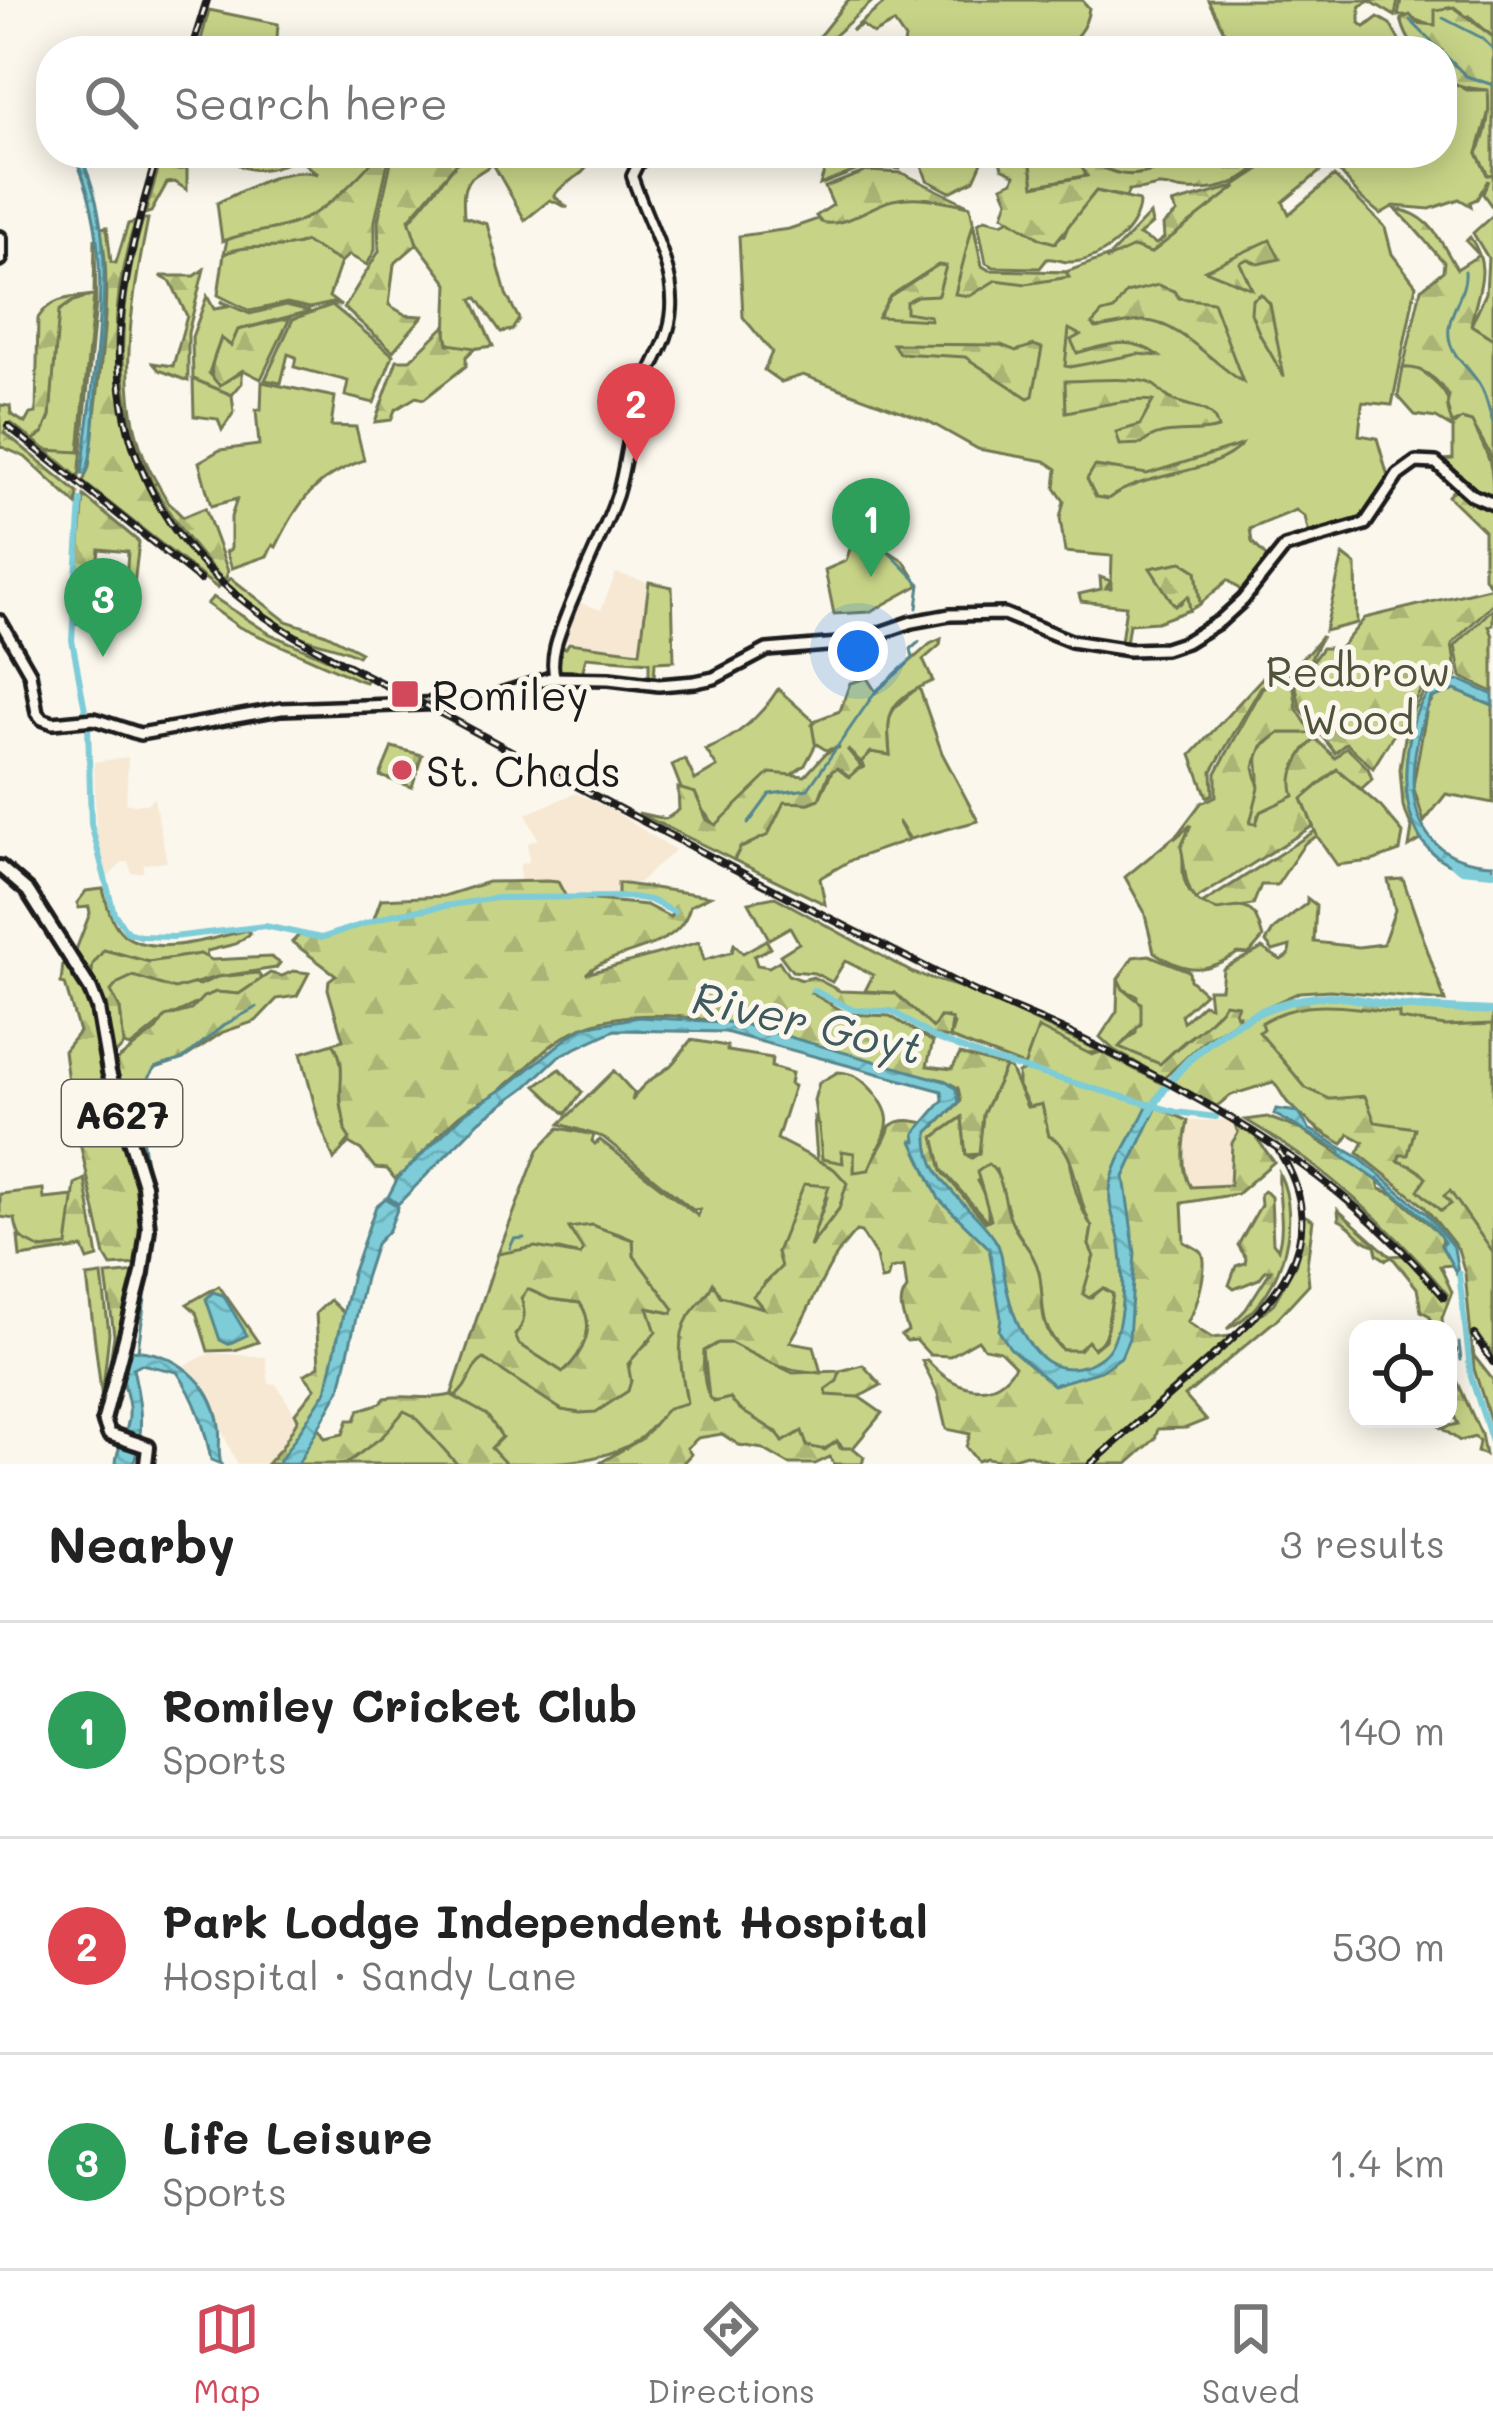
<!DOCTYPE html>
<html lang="en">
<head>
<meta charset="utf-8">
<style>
	body { margin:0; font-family:Mali,sans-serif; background:#f2f2f2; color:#222 }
	.controls { position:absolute; right:36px; bottom:36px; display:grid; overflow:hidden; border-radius:24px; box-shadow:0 6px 30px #0003 }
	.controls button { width:108px; height:108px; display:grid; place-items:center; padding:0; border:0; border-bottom:3px solid #e0e0e0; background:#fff; color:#222; font:60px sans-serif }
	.you { position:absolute; left:858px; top:651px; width:42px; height:42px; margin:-30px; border:9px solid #fff; border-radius:50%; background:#1a73e8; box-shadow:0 0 0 18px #1a73e833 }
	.badge { display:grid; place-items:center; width:78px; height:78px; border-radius:50%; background:#d1495b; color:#fff; font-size:39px; font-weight:700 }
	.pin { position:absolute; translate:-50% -99px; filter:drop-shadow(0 3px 6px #0008) }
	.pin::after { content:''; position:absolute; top:63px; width:42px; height:36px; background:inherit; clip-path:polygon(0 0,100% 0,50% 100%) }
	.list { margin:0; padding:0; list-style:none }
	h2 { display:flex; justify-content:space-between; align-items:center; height:156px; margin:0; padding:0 48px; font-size:51px }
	h2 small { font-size:39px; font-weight:400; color:#767676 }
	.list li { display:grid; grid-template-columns:78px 1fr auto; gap:36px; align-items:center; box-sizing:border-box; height:216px; padding:0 48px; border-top:3px solid #e0e0e0 }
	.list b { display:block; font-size:45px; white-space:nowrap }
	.list p { margin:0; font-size:39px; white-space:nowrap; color:#767676 }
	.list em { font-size:39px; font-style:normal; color:#767676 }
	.icon { flex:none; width:66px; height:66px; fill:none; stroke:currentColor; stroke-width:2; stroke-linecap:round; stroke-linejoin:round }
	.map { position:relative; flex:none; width:1493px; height:1464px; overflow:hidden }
	.search { position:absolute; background:#fff; box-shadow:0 6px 30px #0003; left:36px; right:36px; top:36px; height:132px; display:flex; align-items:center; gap:30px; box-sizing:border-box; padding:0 42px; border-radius:48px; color:#767676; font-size:45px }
	.sheet { height:804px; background:#fff }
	nav { display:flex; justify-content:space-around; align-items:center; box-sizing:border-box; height:168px; border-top:3px solid #e0e0e0; background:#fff; font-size:33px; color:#767676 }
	nav a { display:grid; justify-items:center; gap:6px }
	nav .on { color:#d1495b }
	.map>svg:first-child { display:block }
	.built { fill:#f6e8d3 }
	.green { fill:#c7d487; stroke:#727852; stroke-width:3 }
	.forest { fill:url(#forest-firs); stroke:#727852; stroke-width:3; fill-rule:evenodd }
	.cemetery { fill:url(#cemetery-stones); stroke:#727852; stroke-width:3 }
	.water { fill:url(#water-waves); stroke:#56868d; stroke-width:3 }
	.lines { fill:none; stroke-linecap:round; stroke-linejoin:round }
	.stream { stroke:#56868d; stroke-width:3 }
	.canal { stroke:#7dccd8; stroke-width:6 }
	.river { stroke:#7dccd8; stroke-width:8 }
	.tertiary-casing { stroke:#1c1c1c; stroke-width:16 }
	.secondary-casing { stroke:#1c1c1c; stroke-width:18 }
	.primary-casing { stroke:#1c1c1c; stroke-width:20 }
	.tertiary { stroke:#fbf7ec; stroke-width:8 }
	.secondary { stroke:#fbf7ec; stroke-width:9 }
	.primary { stroke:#fbf7ec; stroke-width:10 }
	.rail-casing { stroke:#1c1c1c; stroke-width:8 }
	.rail { stroke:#fbf7ec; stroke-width:3; stroke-dasharray:9; stroke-linecap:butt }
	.poi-dot { fill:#d1495b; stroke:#fbf7ec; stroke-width:4.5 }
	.labels { text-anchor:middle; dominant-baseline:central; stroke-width:10; stroke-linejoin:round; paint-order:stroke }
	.shield { fill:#fbf7ec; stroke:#5f5e5a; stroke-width:3 }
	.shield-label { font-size:39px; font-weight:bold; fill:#1c1c1c }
	.park-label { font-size:42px; fill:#4f533c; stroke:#fbf7ec }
	.poi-label { font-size:42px; fill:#1c1c1c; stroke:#fbf7ec; text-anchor:start }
	.water-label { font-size:45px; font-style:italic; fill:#3e5a5e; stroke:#fbf7ec }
</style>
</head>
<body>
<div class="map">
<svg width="1493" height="1464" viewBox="0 0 1493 1464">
	<defs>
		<pattern id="forest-firs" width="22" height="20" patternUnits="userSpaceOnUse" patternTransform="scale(3)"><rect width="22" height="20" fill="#c7d487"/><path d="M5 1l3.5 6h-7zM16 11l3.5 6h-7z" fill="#aab574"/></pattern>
		<pattern id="cemetery-stones" width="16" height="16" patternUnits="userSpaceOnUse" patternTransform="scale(3)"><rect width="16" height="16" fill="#c7d487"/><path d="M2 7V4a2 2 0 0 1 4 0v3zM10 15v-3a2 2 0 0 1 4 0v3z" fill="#aab574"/></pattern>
		<pattern id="water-waves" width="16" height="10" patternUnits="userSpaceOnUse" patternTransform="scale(3)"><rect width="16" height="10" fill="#7dccd8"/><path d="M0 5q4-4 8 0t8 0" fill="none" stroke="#6bafb9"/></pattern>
	</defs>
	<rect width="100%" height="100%" fill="#fbf7ec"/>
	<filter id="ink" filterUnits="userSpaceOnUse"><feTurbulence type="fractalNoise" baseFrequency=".00833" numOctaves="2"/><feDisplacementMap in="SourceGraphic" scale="24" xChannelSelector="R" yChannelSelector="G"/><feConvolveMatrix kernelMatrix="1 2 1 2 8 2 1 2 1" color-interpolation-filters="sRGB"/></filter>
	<g filter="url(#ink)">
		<g class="built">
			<path d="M616 573 647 582 640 651 594 648 564 639 577 602 601 610Z"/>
			<path d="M128 757 126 804H146L154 798 167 862 144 864 143 872 132 873 128 862H123L108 877 96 835 94 762Z"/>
			<path d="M576 793 610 809 675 850 638 883H617V895L565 897 558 882 520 884V864L529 862 528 843 538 839 526 814Z"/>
			<path d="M1230 1120 1238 1133 1232 1144 1230 1186 1191 1187 1186 1179 1184 1141 1188 1121Z"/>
			<path d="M211 1353 266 1357 269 1384H276L298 1419 282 1447 267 1464H237L203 1389 185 1365Z"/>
		</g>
		<g class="green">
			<path d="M888 0H914L915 4 926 0H1082L1089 8C1086 30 1076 38 1059 51H903L905 39 894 23 873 34 862 25 851 31Z"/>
			<path d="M1208 0H1398L1395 16 1370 1 1360 6V23L1365 27 1378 17 1390 24 1405 51H1234Z"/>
			<path d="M1401 0H1493V37L1469 16 1431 26 1404 15 1398 16Z"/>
			<path d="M209 10 278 24 276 51H198Z"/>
			<path d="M1442 76 1467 90H1488L1491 104 1477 153 1487 175 1493 174V208L1483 194 1488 180 1477 199 1470 202 1471 206 1459 199 1430 209 1394 206 1380 214 1361 198 1324 153H1442Z"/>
			<path d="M241 153H380C355 183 327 214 289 225 267 232 245 233 222 241L217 203C246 189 287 165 318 174L297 158C281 167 253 176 236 163Z"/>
			<path d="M465 153H587L590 161C585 177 563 181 554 196L568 208 550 200 525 220 493 164C463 182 462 182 464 217L487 224 506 294 519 319 512 330 501 332 477 298 472 299 493 346C476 348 456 355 446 339L448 284 417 243 408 223Z"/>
			<path d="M922 153H986L974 180 950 192 927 180 919 158Z"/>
			<path d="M1004 153H1073L1088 175 1034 186 1031 165Z"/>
			<path d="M1172 153 1174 164C1131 179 1121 181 1082 154Z"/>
			<path d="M1284 153H1315L1328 165 1283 202 1289 214 1334 176 1385 227 1392 254 1416 285 1392 405 1363 402 1362 405 1359 435 1377 438 1388 477C1367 522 1358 526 1309 535L1305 517 1296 510 1250 529 1252 542 1267 557 1244 593 1228 580 1200 604 1196 571 1182 562 1151 568 1173 603 1180 604 1188 595 1190 610 1157 622 1129 624 1126 644 1121 642 1126 606 1081 601 1079 594 1101 589 1100 577 1111 581 1106 588H1111L1112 556 1065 552 1060 518 1064 501 1055 488 1057 469 1045 461 978 449 928 421 803 375 781 382 764 370 772 352 743 317 739 236 789 229 905 189 970 206 982 266 989 271 1066 272 1134 247 1151 253 1222 194Z"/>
			<path d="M1096 191 1139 201C1140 232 1097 264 1067 262 1060 261 1054 258 1047 259L1040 268 994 267 986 263 978 223 985 219 1002 223 1010 219 1041 239 1064 236 1072 217Z"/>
			<path d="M1493 215V339L1471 325 1486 293 1488 258 1473 233Z"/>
			<path d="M143 219H148C132 300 110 407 157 483L153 485C112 397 117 310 143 219Z"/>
			<path d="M305 242 341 262 329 297 341 306 332 303 310 308 287 303 250 311 218 295 224 254C251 241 278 253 305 242Z"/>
			<path d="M95 295 79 453 46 450 33 440 43 433 50 416 58 311 72 301Z"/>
			<path d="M207 296 214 309 227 307 220 301 250 314 286 305 310 311 238 330 231 346 221 338 209 373 220 385 242 371V383L232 395 193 379 192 337Z"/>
			<path d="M332 305 393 355 374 403 345 396 348 381 294 367 296 357 288 354 281 383 265 380 293 319Z"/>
			<path d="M1417 367C1443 389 1448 390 1454 425L1461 419 1472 422C1488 456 1493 460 1493 499L1467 483 1444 460 1453 459V428L1436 418 1415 415 1398 396 1403 368Z"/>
			<path d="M262 382 335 397 331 426 356 427 364 460C314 478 299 501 276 547L273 545 267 556 232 568 226 552 231 549V517L237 499 211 506 199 462 220 450 259 445 256 410H261Z"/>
			<path d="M872 540 904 561 919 585 870 612 834 614 825 570 846 561 850 549Z"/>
			<path d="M1343 555 1356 565 1357 623 1325 631Z"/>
			<path d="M231 578 286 621 326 634 361 652 358 656C345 649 334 647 320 643 287 635 251 606 226 583Z"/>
			<path d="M649 582 672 587 674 661 655 662 654 680H649V662L586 657 582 674 559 673 561 647 566 648 569 643 640 652Z"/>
			<path d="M213 597 270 634 369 677 365 682 359 680 239 627 207 604Z"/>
			<path d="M919 687 942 753 978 821 910 839 898 821 908 840 853 859 820 878 825 904 734 860 740 848C764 841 769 819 784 802L809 803 819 799 833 769 840 768 846 775 864 767 861 762 871 752 890 755C887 714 885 713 919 687Z"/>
			<path d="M778 689 816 723 821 735 805 765 784 780 772 776 716 826 703 811 695 793 684 796 672 765 685 759 695 780 717 767 706 750C737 737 760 718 778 689Z"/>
			<path d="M1455 690 1493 706V803L1446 794 1424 822 1413 786 1427 708 1436 694Z"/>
			<path d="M1279 733H1312L1316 739 1304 750 1294 796 1258 815 1257 824 1250 823C1251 809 1258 796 1259 783 1260 754 1248 757 1279 733Z"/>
			<path d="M1337 769 1381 807 1403 833 1400 851 1372 861 1337 865 1317 836 1302 799Z"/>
			<path d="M1191 823 1182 847C1185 860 1180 873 1186 885 1202 924 1235 897 1252 912 1258 917 1260 929 1263 938L1249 954 1238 953C1207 972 1187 975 1154 952L1144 911 1125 877Z"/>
			<path d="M1403 879 1445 1001 1330 990 1300 992 1239 1019V1015C1204 1022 1184 1039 1160 1065L1118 1047 1136 1033 1137 996 1123 989 1118 979 1133 957 1149 955 1189 971 1190 980 1205 993 1181 1015 1183 1022 1203 1004 1210 1006 1208 989H1221L1223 969C1234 960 1250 957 1262 948L1281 960 1289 955 1290 946 1273 951 1266 942 1274 929 1307 903V898L1316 905 1314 942 1358 947 1383 944 1395 910 1388 880Z"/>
			<path d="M103 889C107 904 110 922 123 934 153 959 215 937 248 930L250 934 235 944 207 951 206 957 200 954 149 962 111 951 93 973 74 955 90 913 89 907 79 908 77 903 86 891Z"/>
			<path d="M775 897 913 973 966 989 1101 1052 1029 1058 1024 1066 950 1038 954 1024 947 1017H940L933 1029 895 993 865 991 873 975 845 961 832 982 814 973 792 971 780 955 799 943 790 927 769 939 749 902Z"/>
			<path d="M258 973 262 979 239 994 216 992C200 1003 187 1008 170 1016 161 1021 142 1039 130 1047L124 1045 120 1009 110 991 118 983 133 976 200 985 217 977Z"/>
			<path d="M1324 996 1397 1006 1493 1011V1352L1459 1248 1430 1210 1359 1153 1364 1142 1349 1134 1343 1143 1319 1131 1303 1113 1237 1026 1280 1004Z"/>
			<path d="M691 1040 727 1046V1051L772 1058 771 1067 792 1073 790 1084 794 1086 777 1139 835 1169 847 1183 839 1209 809 1248 826 1200 786 1232 777 1252 782 1267 765 1282 760 1303 765 1309 720 1296 714 1285 698 1305 682 1356 687 1403C657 1417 663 1416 642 1437 607 1464 549 1464 503 1463L491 1448 487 1416 455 1397C467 1387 470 1367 484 1359L494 1362 562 1410 627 1373 633 1355 651 1340 648 1308 671 1313 634 1256 633 1240C610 1229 594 1225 570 1229L583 1250 580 1255 559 1250 498 1254 538 1150 559 1128 594 1135 592 1141 595 1144 600 1140 698 1216 700 1209 693 1210 603 1137 560 1124 614 1071 634 1093 632 1101C641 1083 655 1078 670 1066 678 1059 684 1048 691 1040Z"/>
			<path d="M333 1043C346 1062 340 1080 341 1101 341 1112 348 1127 350 1139L334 1160 318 1118 301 1053Z"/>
			<path d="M1005 1067 1010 1068 1027 1107 1042 1104 1049 1136 1058 1139 1071 1156C1069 1177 1080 1208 1092 1227L1089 1245 1094 1256 1084 1294 1092 1297 1103 1288 1113 1294C1104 1332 1114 1355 1063 1350 1034 1321 1048 1302 1037 1269 1032 1252 1022 1240 1014 1226 1005 1210 1001 1187 996 1170L977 1181 988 1201V1222L942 1170 934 1137 962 1117 966 1155 972 1158 978 1154 983 1114Z"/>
			<path d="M560 1069 582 1092 566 1114 536 1086Z"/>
			<path d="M838 1072C854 1073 861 1078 872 1090 903 1125 880 1135 869 1170L854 1173V1154L839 1164 822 1159 814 1100 819 1083Z"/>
			<path d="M43 1189 44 1199 74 1196 68 1246C38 1250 20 1254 15 1219L0 1217V1194Z"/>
			<path d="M219 1286 258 1342 235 1350 208 1351 196 1312 187 1304Z"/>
			<path d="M527 1289 550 1299 580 1303C597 1328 583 1354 563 1372L518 1344 514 1335C525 1324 526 1313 521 1298Z"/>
			<path d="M718 1343H731L793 1373 840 1371 839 1395 859 1397 882 1413 853 1448 845 1450 837 1441C825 1450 821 1452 807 1446L802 1433 783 1442 777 1432 709 1398 704 1351Z"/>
			<path d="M402 1411H411L459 1464H338Z"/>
		</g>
		<g class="forest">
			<path d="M848 0H874L828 41 809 49Z"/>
			<path d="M1454 7 1493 37V174L1488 175 1477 153C1488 133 1490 111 1488 90 1470 88 1458 88 1442 76V51C1414 51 1408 45 1401 19L1410 15 1417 23 1435 25V10Z"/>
			<path d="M163 153H174L170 165 177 170 187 168V190L175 182 167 183 151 212 145 214Z"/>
			<path d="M380 153H390L375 221V250L367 265 349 255 341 262 305 242C278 253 251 241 224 254L227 240C249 231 270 232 292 224 325 213 357 179 380 153Z"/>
			<path d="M393 153H465L409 219 417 244 394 264 389 305 406 315 423 316 393 351 344 308 379 251 378 221Z"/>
			<path d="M830 153H882L884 160 901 169 868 166 820 185Z"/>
			<path d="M1003 153 1031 165 1034 186 1087 176 1073 153C1084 155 1089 161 1099 166 1126 181 1146 174 1174 164L1172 153H1274C1243 180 1229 192 1187 190 1177 190 1167 185 1158 186 1147 188 1141 191 1129 190L1126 197 1096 191 1055 243 1041 239 1003 215 1008 200 1002 186 1013 181 1015 175 1002 168 998 154Z"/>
			<path d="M867 171 902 173 970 206C945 201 918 194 893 200 870 205 844 229 821 222L816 216 833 205 825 187Z"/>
			<path d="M1237 186 1151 253 1134 247 1106 260 1150 214 1152 224 1139 235 1156 244 1164 238 1163 225 1177 213 1172 204Z"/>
			<path d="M1395 209C1432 214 1439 240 1457 269L1479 255 1466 241 1470 237C1493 271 1477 289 1471 325L1493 339V468L1489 452 1472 422 1462 419 1452 424 1447 406 1449 396C1438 380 1423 366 1403 368L1421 289 1443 271 1444 262C1428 246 1414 225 1395 209Z"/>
			<path d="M135 222C93 354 120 487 220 586L217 588 83 482 89 467C95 403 116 287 100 228L107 227 111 262 116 263 128 224Z"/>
			<path d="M973 224 982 266 989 270 1066 272 1069 277 1026 284 996 280 970 296 955 294Z"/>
			<path d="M95 238 96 303 79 478 46 450 79 452 94 295 73 301 59 311 50 416 43 433 33 440 11 423 4 432 78 493 77 505 25 457 0 446V405L10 406 11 414 25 423 30 414 36 413 38 318C52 296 71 298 94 295Z"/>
			<path d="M1270 240 1280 259 1258 264 1247 259 1240 263 1252 289 1205 270Z"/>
			<path d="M938 265 946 266 938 295 917 296 906 302V312L930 316 931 320 878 317 890 296Z"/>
			<path d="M204 269 188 333V381L159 370 153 363 173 366 187 316 171 282 160 276H195Z"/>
			<path d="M1158 285 1174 291 1179 298 1213 302 1243 382C1213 364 1179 321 1144 321 1128 321 1112 327 1096 328L1092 324 1102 313 1114 310 1126 293Z"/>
			<path d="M1261 294 1270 304 1284 377 1260 335 1251 313 1252 300Z"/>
			<path d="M290 318 261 379 243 370 220 385C203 374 216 356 221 338L231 346 238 330Z"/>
			<path d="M445 326 448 344 475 348 466 357V366L424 399 416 397 395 410 391 420 375 422 397 360H410Z"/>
			<path d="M1069 329 1080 335 1071 340 1077 353C1109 344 1131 335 1159 356L1138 354 1070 367 1065 366Z"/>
			<path d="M893 344 1001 345 1016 351 1034 345 1042 348 1033 396 1028 398 965 357 899 353Z"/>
			<path d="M193 379 232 395 234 412 222 430 218 419 194 416Z"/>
			<path d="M1065 381C1090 381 1118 377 1142 381 1154 383 1157 388 1165 395 1182 410 1212 401 1218 428 1194 436 1161 425 1142 444L1120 445 1116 432 1140 425 1153 401C1132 397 1090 408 1066 412Z"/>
			<path d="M1241 445C1215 475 1144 471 1108 499L1096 497 1087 479 1095 466 1147 474Z"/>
			<path d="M157 483 168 502 183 517 205 508 228 571 225 581C195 552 173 521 153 485Z"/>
			<path d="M1456 487 1493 507 1490 585 1484 577V531L1448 496Z"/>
			<path d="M84 496 139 542 132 602 114 601V597L125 595 128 552 99 549 95 586 96 591 106 595 90 623H73Z"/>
			<path d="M1182 562 1196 571 1200 604 1190 610 1188 596 1175 606 1150 568Z"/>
			<path d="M1493 587V603L1452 644 1457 677 1423 687 1373 768 1346 743 1335 753 1300 708 1294 675 1300 674H1281L1309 652 1322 636 1303 674 1322 648H1340L1365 618Z"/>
			<path d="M1493 608V624L1489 626 1493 636V692L1461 677 1455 646Z"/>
			<path d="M941 639 940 645 923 660 933 681C888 701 886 711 890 755L871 752 861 762 847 749 861 766 849 777 837 768 829 773 819 799 809 803 784 802 768 835 740 848 734 860 638 813 666 819 679 810 678 788 695 793 707 820 716 825 770 773 805 776 826 753 840 747 826 750 815 743 812 725 816 720 840 711 850 683 867 678 876 692 930 644Z"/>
			<path d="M1292 675 1297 709 1312 733H1279L1262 746 1254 767 1259 788 1250 823 1256 824 1260 812 1294 796C1287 776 1299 752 1316 739L1335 758 1346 747 1368 768 1372 779 1361 789 1337 769 1302 799 1313 826 1195 900C1183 881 1186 868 1181 847L1191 825 1174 839 1201 803 1216 796V773L1262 689Z"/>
			<path d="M1263 677H1281L1261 687 1212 771 1213 794 1207 797 1191 755Z"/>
			<path d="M1432 687C1403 732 1397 791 1421 840L1409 847 1412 828 1403 806 1400 769 1408 718 1426 689Z"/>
			<path d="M1315 831 1317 836 1305 843 1277 885H1261L1253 905 1217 910 1202 904Z"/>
			<path d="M547 881 558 882 566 897 646 905 670 917 673 912 650 900 618 896V883L710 896 690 906C679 954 615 946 586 974L699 942 704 960 732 952 734 944 743 953 766 940 771 948 754 956 757 965 769 967 779 961 788 975 802 980 813 977 840 991 895 993 933 1028 940 1017 952 1020 950 1038 929 1035 892 1011 853 1010 814 990 811 993 848 1014 890 1016 933 1042 927 1066 952 1069 960 1054 1005 1067 983 1114 979 1154 966 1155 962 1117 934 1137 942 1171 985 1222 991 1219 977 1172 988 1164C1005 1176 1003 1204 1012 1223 1020 1240 1034 1252 1039 1272 1046 1305 1035 1323 1062 1350H1079L1088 1341 1094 1349 1105 1340 1113 1294 1103 1288 1089 1298 1083 1294 1094 1256 1089 1245 1092 1227C1075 1200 1078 1147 1049 1136L1042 1104 1029 1107 1018 1086V1073L1027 1069 1024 1067 1038 1028 1092 1055 1101 1052 1165 1085 1154 1105 1188 1121C1184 1140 1180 1170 1191 1187L1230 1185 1232 1143 1238 1133 1234 1122 1253 1133 1274 1162 1237 1194 1182 1203 1184 1242C1188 1244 1199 1249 1202 1253 1209 1266 1196 1312 1187 1322L1212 1338 1231 1336 1087 1464H1056L1026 1454 1004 1461 986 1458 977 1461 966 1447 970 1434 946 1429 938 1394 922 1361 927 1360C951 1387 991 1405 1015 1366L1000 1351 984 1348 978 1340 950 1356 930 1355 916 1340 907 1341 901 1335 908 1331C903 1315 896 1303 907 1289L904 1266 890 1269 887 1279 881 1280 876 1256 861 1232 856 1231C823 1266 815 1303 790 1342L814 1346 821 1373C774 1369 772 1364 731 1343H718L704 1351C703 1366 703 1392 714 1402L730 1398C743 1419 771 1421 783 1442L802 1431 807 1446 825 1450 837 1441 840 1448H853L864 1457 862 1464H834L830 1457 815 1464H789L763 1449 739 1445 722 1434 698 1438 687 1448 691 1454 682 1464H598L641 1439 668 1408 687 1403C683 1376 673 1342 689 1316 697 1303 708 1297 713 1283L720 1296 763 1308 753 1296 781 1267 777 1252 804 1184 829 1186 810 1247 839 1209 847 1183 834 1169 817 1160 814 1119 819 1126 822 1159 843 1163 842 1151 854 1153V1172L869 1170C875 1152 885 1145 890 1126 904 1116 920 1122 935 1126L961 1101 958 1088 944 1080C841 1061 677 984 578 1029 547 1043 526 1071 499 1091 487 1100 472 1105 460 1115 437 1134 420 1161 395 1179L387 1169 375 1168 361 1150 349 1143 342 1149 350 1139 345 1131C345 1120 342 1113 341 1102 339 1081 347 1063 333 1043L343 1040 328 989 329 980 336 975 292 942 299 935 326 937 373 921 381 899 444 896 488 882Z"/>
			<path d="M104 950 149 962 200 954 212 960 271 957 280 963 276 968 217 977 175 989 133 976 118 983 111 991 120 1009 124 1045 111 1059 84 966 92 972 93 964Z"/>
			<path d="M64 954 96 1010 135 1156 143 1212 139 1264 111 1266 105 1256 78 1134 97 1129 85 1106 70 1097 64 1051 79 1032 65 984 61 983Z"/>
			<path d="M293 971 309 973 297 996 277 999 256 1021 223 1032 183 1059 155 1068 136 1097 135 1136 112 1064 156 1030 165 1017 191 1010 203 997 216 992 239 994 270 973 282 976Z"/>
			<path d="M1118 979 1123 989 1141 1003V1024L1119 1047 1160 1064C1181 1043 1207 1027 1225 1003L1238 1005 1235 1012 1239 1019 1205 1040 1164 1078 1114 1050 1100 1037 1117 1011Z"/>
			<path d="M1324 996 1397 1006 1493 1011V1024L1445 1026 1399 1019V1013C1352 1008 1303 996 1261 1023L1263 1029 1259 1032 1306 1088 1330 1099 1365 1096 1375 1122 1415 1128 1408 1155H1400L1398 1161C1409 1165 1418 1168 1426 1178L1418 1190 1441 1211 1451 1204 1444 1196 1450 1191 1493 1253V1355L1478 1334 1471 1338 1474 1356 1493 1380V1429L1474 1369 1465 1273 1458 1249 1424 1206 1358 1153 1364 1142 1349 1134 1343 1144C1323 1134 1308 1121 1292 1107 1284 1101 1281 1090 1273 1082L1231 1095 1217 1106 1172 1083V1075C1215 1033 1265 1004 1324 996Z"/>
			<path d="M1267 1117 1302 1130 1377 1178 1380 1189 1394 1194 1442 1235 1441 1246 1453 1265 1440 1266 1452 1292 1442 1318 1443 1329H1432L1430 1316 1421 1311 1417 1288 1392 1257 1386 1260 1377 1254 1375 1245C1357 1241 1355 1227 1339 1220L1338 1210 1390 1256 1405 1255 1443 1298 1447 1294C1391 1226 1322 1165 1246 1120Z"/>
			<path d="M1279 1173C1304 1223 1279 1305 1227 1329L1246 1309 1271 1270H1266L1259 1279 1234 1289 1229 1285 1236 1266 1245 1263 1246 1258 1238 1245 1261 1205 1260 1194 1265 1191 1271 1197 1273 1243 1278 1249C1286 1223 1277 1197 1279 1173Z"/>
			<path d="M85 1179 98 1257 88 1260 83 1248 20 1257 18 1237 41 1249 67 1246 75 1184Z"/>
			<path d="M1300 1213 1313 1220 1307 1264 1309 1284 1276 1320 1185 1396 1206 1420 1186 1428 1158 1429 1155 1439 1127 1464H1095L1274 1303 1296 1263Z"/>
			<path d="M592 1225 633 1240 634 1256 674 1309 672 1313 648 1308 656 1332 628 1364 631 1381 628 1391 596 1412 580 1413 562 1410 484 1359C469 1367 470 1387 455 1396L452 1393 498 1254 535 1247 580 1255 583 1250 569 1228ZM528 1289 550 1299 580 1303C597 1327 583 1354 563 1372L519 1344 515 1335C525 1324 526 1313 521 1298Z"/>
			<path d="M138 1272 105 1397 114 1335 106 1275Z"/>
			<path d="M102 1275 109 1333 102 1399 87 1277Z"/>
			<path d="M330 1300 349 1318 342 1368 315 1421 325 1438 343 1434 348 1420H355L359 1410 381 1403 385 1398C409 1394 430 1401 451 1395L487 1415 502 1437 491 1448 506 1464H457L414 1416 404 1411 383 1436 346 1464H267L282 1447 298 1419 295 1413 315 1388 304 1375 319 1366 316 1313Z"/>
			<path d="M1450 1343 1457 1350 1451 1367 1481 1434 1485 1455 1477 1452 1479 1442 1475 1437 1460 1441 1441 1428 1458 1424 1448 1403Z"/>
			<path d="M863 1365 881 1385 859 1397 827 1395 826 1389 837 1381 840 1371Z"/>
		</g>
		<path class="cemetery" d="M392 747 422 755 412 787 380 776Z"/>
		<g class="water">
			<path d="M73 153H79C116 228 103 311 96 391 94 418 94 448 86 474H82C93 370 120 251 73 153Z"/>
			<path d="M1452 681H1462L1493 695V706L1455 690 1431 698C1403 766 1397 861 1493 864V871C1481 870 1467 871 1456 867 1397 846 1401 768 1414 719 1417 707 1426 697 1432 687Z"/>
			<path d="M639 1017 740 1023 948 1082 956 1089 959 1102 928 1132C925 1182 970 1202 994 1238 1002 1249 1002 1261 1004 1273 1010 1313 1032 1380 1083 1366 1095 1363 1107 1355 1112 1344 1125 1318 1124 1272 1120 1244 1117 1225 1108 1210 1110 1190 1113 1160 1135 1134 1147 1106L1156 1109 1124 1177 1135 1253 1129 1338 1121 1357 1101 1371 1053 1385 1010 1348 999 1331 1001 1318 989 1248 939 1199 912 1141H916L915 1133 943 1100 942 1091 725 1032 615 1030 559 1056 526 1087 480 1121 398 1204 388 1197 398 1178 465 1113 509 1085 568 1037 584 1027Z"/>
			<path d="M1276 1109 1298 1112 1309 1129 1358 1157 1427 1214 1454 1248 1459 1278 1441 1245 1444 1243C1434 1218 1366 1172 1340 1155L1341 1151 1274 1114Z"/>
			<path d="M386 1198 398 1207 389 1230 376 1244 365 1278 340 1389 298 1464H278L326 1391 352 1274 376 1206Z"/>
			<path d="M213 1292 223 1295 247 1335 228 1344 220 1340 206 1299Z"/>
			<path d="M131 1350C175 1352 212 1381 219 1426 221 1439 217 1451 221 1464L211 1460C205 1428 196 1399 177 1372L141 1364 133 1368C140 1400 146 1432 133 1464H116C116 1449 123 1442 127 1427 136 1398 115 1385 126 1352Z"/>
		</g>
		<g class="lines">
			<g class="stream">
				<path d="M1443 18 1482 38 1493 49"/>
				<path d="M1410 20 1441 51"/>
				<path d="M1442 52 1466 76 1493 85"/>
				<path d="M1465 271C1467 294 1446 314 1449 337 1452 359 1470 367 1480 385 1487 396 1489 411 1493 423"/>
				<path d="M871 534 920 584 917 608"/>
				<path d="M748 824 770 794 808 789 876 691 913 658 911 649 919 642"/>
				<path d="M1378 1179 1394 1194"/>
				<path d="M510 1248 514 1239 524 1238"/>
				<path d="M1459 1343 1461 1360"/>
				<path d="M138 1350 155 1224 136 1097 155 1068 183 1059 224 1025 257 1007"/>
			</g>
			<g class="canal">
				<path d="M81 501 72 640 88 726 91 824 114 913 127 932 140 936 173 937 265 926 321 938 394 914 496 898 631 897 650 900 674 912"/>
				<path d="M813 990 853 1010 892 1011 935 1038 987 1058 1176 1112 1216 1117"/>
				<path d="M1459 1273 1471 1377 1493 1445"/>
			</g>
			<g class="river">
				<path d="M1453 863 1460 869 1493 872"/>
				<path d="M1150 1113C1181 1052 1249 1003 1318 997 1342 994 1368 1002 1391 1005 1425 1009 1459 1009 1493 1011"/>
			</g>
			<defs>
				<path id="tertiary" d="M555 677C548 656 562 627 570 606 585 569 604 533 617 495 627 462 628 428 640 396 650 366 670 342 672 309 675 265 645 217 632 176L638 164 652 153"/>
				<path id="secondary" d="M0 621 30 673 37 713 42 719 53 723 94 719 140 734 281 709 476 702 550 678 609 679 659 685 695 682 714 678 767 650 851 643 912 622 950 615 1004 614 1071 641 1129 650 1165 649 1186 642 1220 621 1243 600 1285 547 1365 524 1398 475 1416 462 1436 463 1472 495 1493 504"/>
				<g id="primary">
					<path d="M0 238V259"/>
					<path d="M0 867 28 891 91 990 98 1008 109 1072 144 1185 148 1229 142 1273 104 1420 109 1434 148 1447 146 1464"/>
				</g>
			</defs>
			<use href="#tertiary" class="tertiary-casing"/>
			<use href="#secondary" class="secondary-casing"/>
			<use href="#primary" class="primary-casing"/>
			<use href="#tertiary" class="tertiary"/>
			<use href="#secondary" class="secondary"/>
			<use href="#primary" class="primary"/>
			<defs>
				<g id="rail">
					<path d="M191 51 207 0"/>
					<path d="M158 153C121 278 91 389 162 510 225 617 345 662 450 718 619 810 791 899 963 986 1000 1004 1039 1018 1076 1036 1220 1107 1339 1171 1444 1297"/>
					<path d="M8 426 200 580"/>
					<path d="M1475 1335 1493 1362"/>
					<path d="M1091 1464C1126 1433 1162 1402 1196 1371 1263 1311 1341 1250 1279 1151"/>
				</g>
			</defs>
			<use href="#rail" class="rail-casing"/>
			<use href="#rail" class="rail"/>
		</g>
	</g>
	<g class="poi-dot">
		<rect x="390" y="679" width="30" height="30" rx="6"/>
		<circle cx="402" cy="770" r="12"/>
	</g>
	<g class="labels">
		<rect class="shield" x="62" y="1080" width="120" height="66" rx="9"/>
		<g class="shield-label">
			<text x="122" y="1113">A627</text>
		</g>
		<g class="park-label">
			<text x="1358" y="670">Redbrow<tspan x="1358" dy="48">Wood</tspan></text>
		</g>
		<g class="poi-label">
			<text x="432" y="694">Romiley</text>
			<text x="426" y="770">St. Chads</text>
		</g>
		<g class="water-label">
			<text transform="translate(808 1021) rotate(13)">River Goyt</text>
		</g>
	</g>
</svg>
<div class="controls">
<button><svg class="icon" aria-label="locate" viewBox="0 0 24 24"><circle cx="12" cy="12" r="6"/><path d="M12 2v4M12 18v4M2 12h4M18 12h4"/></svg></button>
</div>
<div class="you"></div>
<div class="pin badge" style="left:871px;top:577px;background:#2e9e5b">1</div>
<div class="pin badge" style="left:636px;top:462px;background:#e0444e">2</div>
<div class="pin badge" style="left:103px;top:657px;background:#2e9e5b">3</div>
<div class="search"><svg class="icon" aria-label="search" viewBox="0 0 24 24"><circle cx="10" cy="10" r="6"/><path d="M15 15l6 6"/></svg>Search here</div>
</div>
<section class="sheet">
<h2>Nearby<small>3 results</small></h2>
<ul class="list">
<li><span class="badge" style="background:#2e9e5b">1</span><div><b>Romiley Cricket Club</b><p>Sports</p></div><em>140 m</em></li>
<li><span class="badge" style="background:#e0444e">2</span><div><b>Park Lodge Independent Hospital</b><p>Hospital · Sandy Lane</p></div><em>530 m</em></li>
<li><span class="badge" style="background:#2e9e5b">3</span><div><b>Life Leisure</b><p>Sports</p></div><em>1.4 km</em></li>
</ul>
</section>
<nav>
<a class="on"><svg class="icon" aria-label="map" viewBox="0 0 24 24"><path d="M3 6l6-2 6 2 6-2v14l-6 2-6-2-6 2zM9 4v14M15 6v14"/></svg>Map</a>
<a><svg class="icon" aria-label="directions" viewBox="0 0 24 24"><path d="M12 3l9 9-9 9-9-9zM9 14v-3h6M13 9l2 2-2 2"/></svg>Directions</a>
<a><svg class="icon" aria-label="saved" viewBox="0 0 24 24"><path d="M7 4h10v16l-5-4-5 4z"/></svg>Saved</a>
</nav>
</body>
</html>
